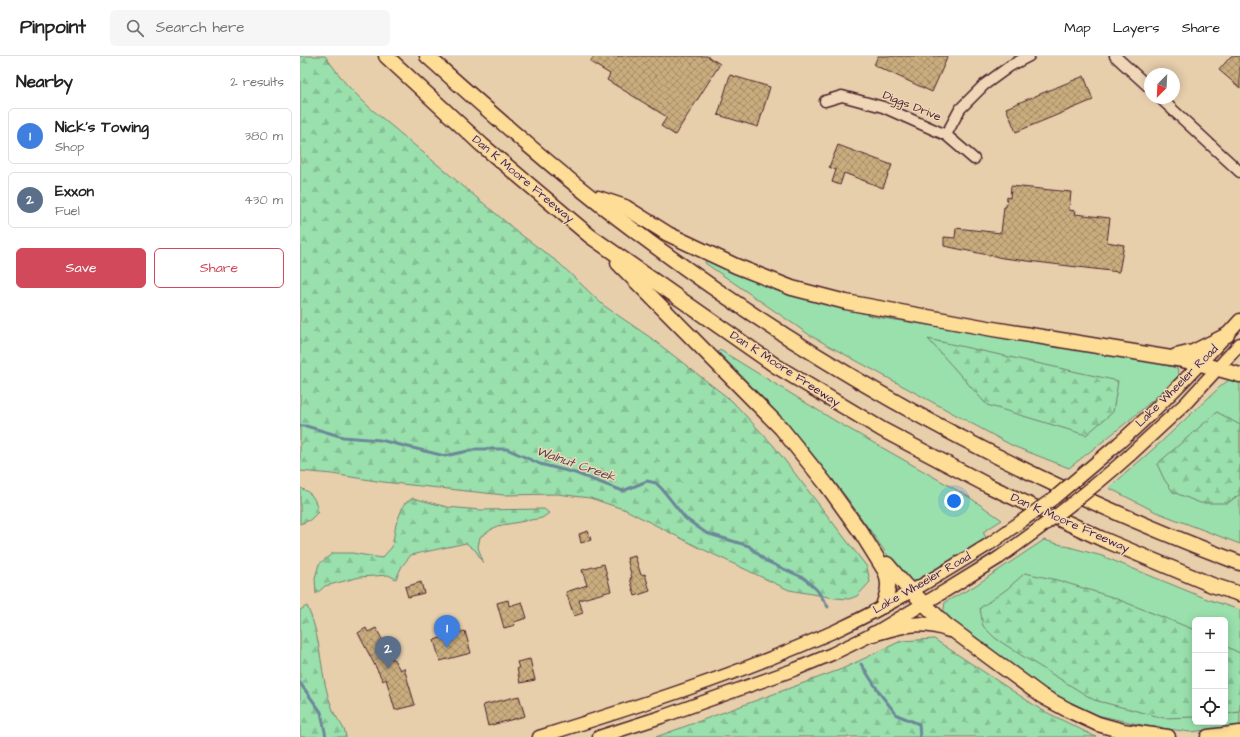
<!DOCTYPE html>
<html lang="en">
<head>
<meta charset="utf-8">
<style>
	body { margin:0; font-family:"Architects Daughter",sans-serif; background:#f6f6f6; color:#222 }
	.controls { position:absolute; right:12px; bottom:12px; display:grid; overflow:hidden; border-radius:6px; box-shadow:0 2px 10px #0003 }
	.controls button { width:36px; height:36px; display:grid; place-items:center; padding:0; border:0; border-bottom:1px solid #e0e0e0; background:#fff; color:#222; font:20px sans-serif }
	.compass { position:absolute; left:844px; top:12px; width:36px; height:36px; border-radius:50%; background:#fff; box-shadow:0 2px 10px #0003; rotate:204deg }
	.you { position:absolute; left:654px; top:445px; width:14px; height:14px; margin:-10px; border:3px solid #fff; border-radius:50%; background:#1a73e8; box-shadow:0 0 0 6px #1a73e833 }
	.badge { display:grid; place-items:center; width:26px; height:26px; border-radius:50%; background:#d1495b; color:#fff; font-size:13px; font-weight:700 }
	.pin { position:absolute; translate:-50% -33px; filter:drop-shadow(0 1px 2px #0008) }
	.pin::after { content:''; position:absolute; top:21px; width:14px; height:12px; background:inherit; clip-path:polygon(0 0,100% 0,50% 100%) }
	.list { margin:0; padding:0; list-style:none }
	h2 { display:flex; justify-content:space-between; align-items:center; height:52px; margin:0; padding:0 16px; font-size:17px }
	h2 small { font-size:13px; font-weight:400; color:#767676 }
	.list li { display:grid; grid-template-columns:26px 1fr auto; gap:12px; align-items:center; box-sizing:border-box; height:56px; margin:0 8px 8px; padding:0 8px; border:1px solid #e0e0e0; border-radius:6px }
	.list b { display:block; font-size:15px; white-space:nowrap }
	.list p { margin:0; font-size:13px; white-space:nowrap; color:#767676 }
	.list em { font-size:13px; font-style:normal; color:#767676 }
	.actions { display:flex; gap:8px; padding:12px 16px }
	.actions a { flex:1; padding:9px 0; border:1px solid #d1495b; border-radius:6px; text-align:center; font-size:14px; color:#d1495b }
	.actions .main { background:#d1495b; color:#fff }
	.icon { flex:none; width:22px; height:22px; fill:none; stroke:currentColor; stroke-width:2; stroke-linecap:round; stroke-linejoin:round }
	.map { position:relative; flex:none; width:940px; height:681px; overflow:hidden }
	header { display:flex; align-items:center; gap:24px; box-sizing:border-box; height:56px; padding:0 20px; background:#fff; border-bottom:1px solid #e0e0e0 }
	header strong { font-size:19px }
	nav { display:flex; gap:22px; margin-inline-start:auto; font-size:14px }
	.search { width:280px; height:36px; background:#f6f6f6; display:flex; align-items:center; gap:10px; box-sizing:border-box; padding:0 14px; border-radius:6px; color:#767676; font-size:15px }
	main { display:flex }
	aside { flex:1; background:#fff }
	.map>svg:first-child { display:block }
	.grass { fill:#99e0ad; stroke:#72806c; fill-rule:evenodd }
	.forest { fill:url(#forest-firs); stroke:#72806c }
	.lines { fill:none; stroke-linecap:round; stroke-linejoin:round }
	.stream { stroke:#6c8799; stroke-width:3 }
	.building { fill:url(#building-cross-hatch); stroke:#4a1f2b }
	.minor-casing { stroke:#4a1f2b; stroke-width:13 }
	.major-casing { stroke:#4a1f2b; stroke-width:15 }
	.highway-casing { stroke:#4a1f2b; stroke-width:17 }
	.minor { stroke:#efd7b7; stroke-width:10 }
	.major { stroke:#fedd96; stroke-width:12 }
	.highway { stroke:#fedd96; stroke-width:14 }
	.major-bridge-casing { stroke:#4a1f2b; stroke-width:15; stroke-linecap:butt }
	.major-bridge { stroke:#fedd96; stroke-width:12 }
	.labels { text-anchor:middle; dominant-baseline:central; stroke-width:3; stroke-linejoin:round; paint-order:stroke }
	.street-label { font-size:12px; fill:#4a1f2b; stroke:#efd7b7 }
	.water-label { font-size:13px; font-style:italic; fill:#554250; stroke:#efd7b7 }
</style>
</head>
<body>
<header>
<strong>Pinpoint</strong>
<div class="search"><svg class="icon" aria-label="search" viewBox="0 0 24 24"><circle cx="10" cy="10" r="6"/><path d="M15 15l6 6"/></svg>Search here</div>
<nav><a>Map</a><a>Layers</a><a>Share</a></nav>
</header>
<main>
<aside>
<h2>Nearby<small>2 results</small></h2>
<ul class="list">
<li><span class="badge" style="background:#3f7fe0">1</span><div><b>Nick's Towing</b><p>Shop</p></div><em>380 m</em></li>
<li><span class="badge" style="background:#5c6f8a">2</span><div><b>Exxon</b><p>Fuel</p></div><em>430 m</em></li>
</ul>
<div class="actions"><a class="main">Save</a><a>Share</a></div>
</aside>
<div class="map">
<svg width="940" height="681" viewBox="0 0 940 681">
	<defs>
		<pattern id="forest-firs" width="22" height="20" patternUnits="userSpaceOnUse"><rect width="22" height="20" fill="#99e0ad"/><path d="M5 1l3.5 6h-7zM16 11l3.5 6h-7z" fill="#85c095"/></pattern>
		<pattern id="building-cross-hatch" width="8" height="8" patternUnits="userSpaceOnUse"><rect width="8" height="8" fill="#c9ad7e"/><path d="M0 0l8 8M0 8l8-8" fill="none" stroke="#a58c67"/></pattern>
	</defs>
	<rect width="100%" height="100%" fill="#e7cfac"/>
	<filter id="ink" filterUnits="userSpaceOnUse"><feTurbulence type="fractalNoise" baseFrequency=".025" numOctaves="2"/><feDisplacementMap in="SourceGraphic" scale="8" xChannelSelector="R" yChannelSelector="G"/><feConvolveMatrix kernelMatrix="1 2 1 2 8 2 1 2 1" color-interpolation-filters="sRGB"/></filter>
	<g filter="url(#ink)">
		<g class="grass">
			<path d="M407 203 492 237 576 261 764 290 858 307 877 312 879 319C846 353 807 382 769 412L713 390 511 280 405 207Z"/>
			<path d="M420 294 537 366 669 441 702 464 683 476 686 482 615 525 610 526 593 507 547 442 506 390 463 342 418 296Z"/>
			<path d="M930 323 940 326V488L856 456 809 432 860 387 921 330Z"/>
			<path d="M744 484 802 500 907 543 940 554V670L890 676 847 670 792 658 745 635 643 559 645 546 673 531ZM895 564H925V666H895Z"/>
		</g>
		<g class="forest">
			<path d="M0 0H25L46 28 69 51 220 178 259 207 303 249 351 282 432 345 473 389 567 511 570 526 557 540 549 543 535 542 489 534 398 491 326 454 290 442 257 438 204 439 83 426 32 418 0 415Z"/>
			<path d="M628 283 818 325 813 356 786 379 687 349Z"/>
			<path d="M917 356 940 369V438L928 447H900L873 436 864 423 857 408Z"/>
			<path d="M0 432C12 436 16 444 18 456L10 464 0 468Z"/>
			<path d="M113 442 147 451 181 454 244 453 249 457 242 462 197 470 180 481 178 491 183 507 176 495 166 487 111 499 102 510 96 523 88 519 60 521 25 530 16 538 15 522 19 508 33 497H52L82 502 92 491 96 468 104 448Z"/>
			<path d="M725 517 757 524 812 541 895 574V661L864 662 794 644 721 599 695 582 683 570 680 552 707 533Z"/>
			<path d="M7 550C23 583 19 622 33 654 36 663 45 670 46 681H0V554Z"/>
			<path d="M634 583 740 653 796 681H356L542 613 601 585Z"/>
			<path d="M925 590 940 597V656L925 658Z"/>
		</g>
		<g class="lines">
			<g class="stream">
				<path d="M0 370H6L43 381 80 384 145 400 177 393H207L240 408 275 417 323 435 347 425 356 427 362 433 385 462 406 477 449 490 466 505 504 522 517 534 528 551"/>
				<path d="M561 608 581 639 597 659 619 668 620 681"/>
				<path d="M0 627 21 656 26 681"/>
			</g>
		</g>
		<g class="building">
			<path d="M294 0H407L420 8 375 79 361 70 367 61 307 24 310 18 290 6Z"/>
			<path d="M578 0H648L632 36 574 9Z"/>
			<path d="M931 0H940V32L919 14Z"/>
			<path d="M430 19 470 31 458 71 418 59Z"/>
			<path d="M784 20 793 44 716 76 706 52Z"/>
			<path d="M538 89 592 109 583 132 544 117 540 129 532 126 536 114 529 111Z"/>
			<path d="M711 130 771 136 769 154 776 155 775 158 810 162 807 186 824 189 819 216 703 202 644 190V181L655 182 656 172 701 177 704 151H706L707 141 710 142Z"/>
			<path d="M288 475 291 484 281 487 279 478Z"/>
			<path d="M335 500 341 519 345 518 350 535 335 540 330 522H332L327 502Z"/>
			<path d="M304 508 311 535 279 544 283 557 274 560 266 536 287 529 282 514Z"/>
			<path d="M121 526 124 537 108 541 105 531Z"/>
			<path d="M208 544 209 550 222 546 227 562 214 566 215 569 204 572 197 547Z"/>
			<path d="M66 572 68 576 76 572 83 585 82 586 91 603 93 602 100 614 104 612 115 649 95 654 86 623 83 625 58 577Z"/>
			<path d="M165 575 171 597 140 605 134 584Z"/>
			<path d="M230 603 235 624 220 627 217 612H219L217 606Z"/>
			<path d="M219 640 225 660 188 670 183 649Z"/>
		</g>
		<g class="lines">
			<defs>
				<g id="minor">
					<path d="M815 0 850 32"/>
					<path d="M860 42 940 116"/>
					<path d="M525 45 542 40 583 51 646 79 660 53 684 29 710 10 729 0"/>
					<path d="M646 79 674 103"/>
				</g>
				<g id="major">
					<path d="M819 387C863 348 901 307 940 264"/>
					<path d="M830 399 885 348 940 288"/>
					<path d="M239 681C339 650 439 618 535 575 589 550 640 519 691 487"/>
					<path d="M299 681 361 661 496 613 532 598 573 578 645 535 700 501"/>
				</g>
				<g id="highway">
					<path d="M86 0 182 89 290 180 476 310 583 374 687 429 800 482 912 529 940 538"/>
					<path d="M127 0C190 56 252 112 319 163 508 308 718 423 940 507"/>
					<path d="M298 142 325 151 368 178 436 210 492 232 546 246 693 273 877 303 901 308 940 319"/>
					<path d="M318 207 481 372 526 428 562 478 585 515C591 528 587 538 583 550"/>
					<path d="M876 300 893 296 927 279"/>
					<path d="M587 508 604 528 646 569 742 640 768 654 798 668 823 675 868 681"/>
					<path d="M573 578C601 570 620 563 649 574"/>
					<path d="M908 681 940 677"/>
				</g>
			</defs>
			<use href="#minor" class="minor-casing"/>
			<use href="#major" class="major-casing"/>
			<use href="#highway" class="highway-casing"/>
			<use href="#minor" class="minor"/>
			<use href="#major" class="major"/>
			<use href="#highway" class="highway"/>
			<defs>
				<g id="major-bridge">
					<path d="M691 487 754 442 819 387"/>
					<path d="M700 501C745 469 789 436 830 399"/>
				</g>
			</defs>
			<use href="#major-bridge" class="major-bridge-casing"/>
			<use href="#major-bridge" class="major-bridge"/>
		</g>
	</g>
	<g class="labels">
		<g class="street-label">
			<text transform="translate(612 50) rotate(22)">Diggs Drive</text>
			<text transform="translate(223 123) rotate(40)">Dan K Moore Freeway</text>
			<text transform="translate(485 313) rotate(33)">Dan K Moore Freeway</text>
			<text transform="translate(877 330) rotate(-45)">Lake Wheeler Road</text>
			<text transform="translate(770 467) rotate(24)">Dan K Moore Freeway</text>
			<text transform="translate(622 527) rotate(-30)">Lake Wheeler Road</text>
		</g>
		<g class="water-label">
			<text transform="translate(276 408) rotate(19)">Walnut Creek</text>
		</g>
	</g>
</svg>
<div class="controls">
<button>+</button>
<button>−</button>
<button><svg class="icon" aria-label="locate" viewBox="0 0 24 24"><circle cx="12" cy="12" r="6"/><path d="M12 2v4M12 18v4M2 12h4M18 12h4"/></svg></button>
</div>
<svg class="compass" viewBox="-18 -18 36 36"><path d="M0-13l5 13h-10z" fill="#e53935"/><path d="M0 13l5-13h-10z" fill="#767676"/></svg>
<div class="you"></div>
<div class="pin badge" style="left:147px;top:592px;background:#3f7fe0">1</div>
<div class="pin badge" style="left:88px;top:613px;background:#5c6f8a">2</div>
</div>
</main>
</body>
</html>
